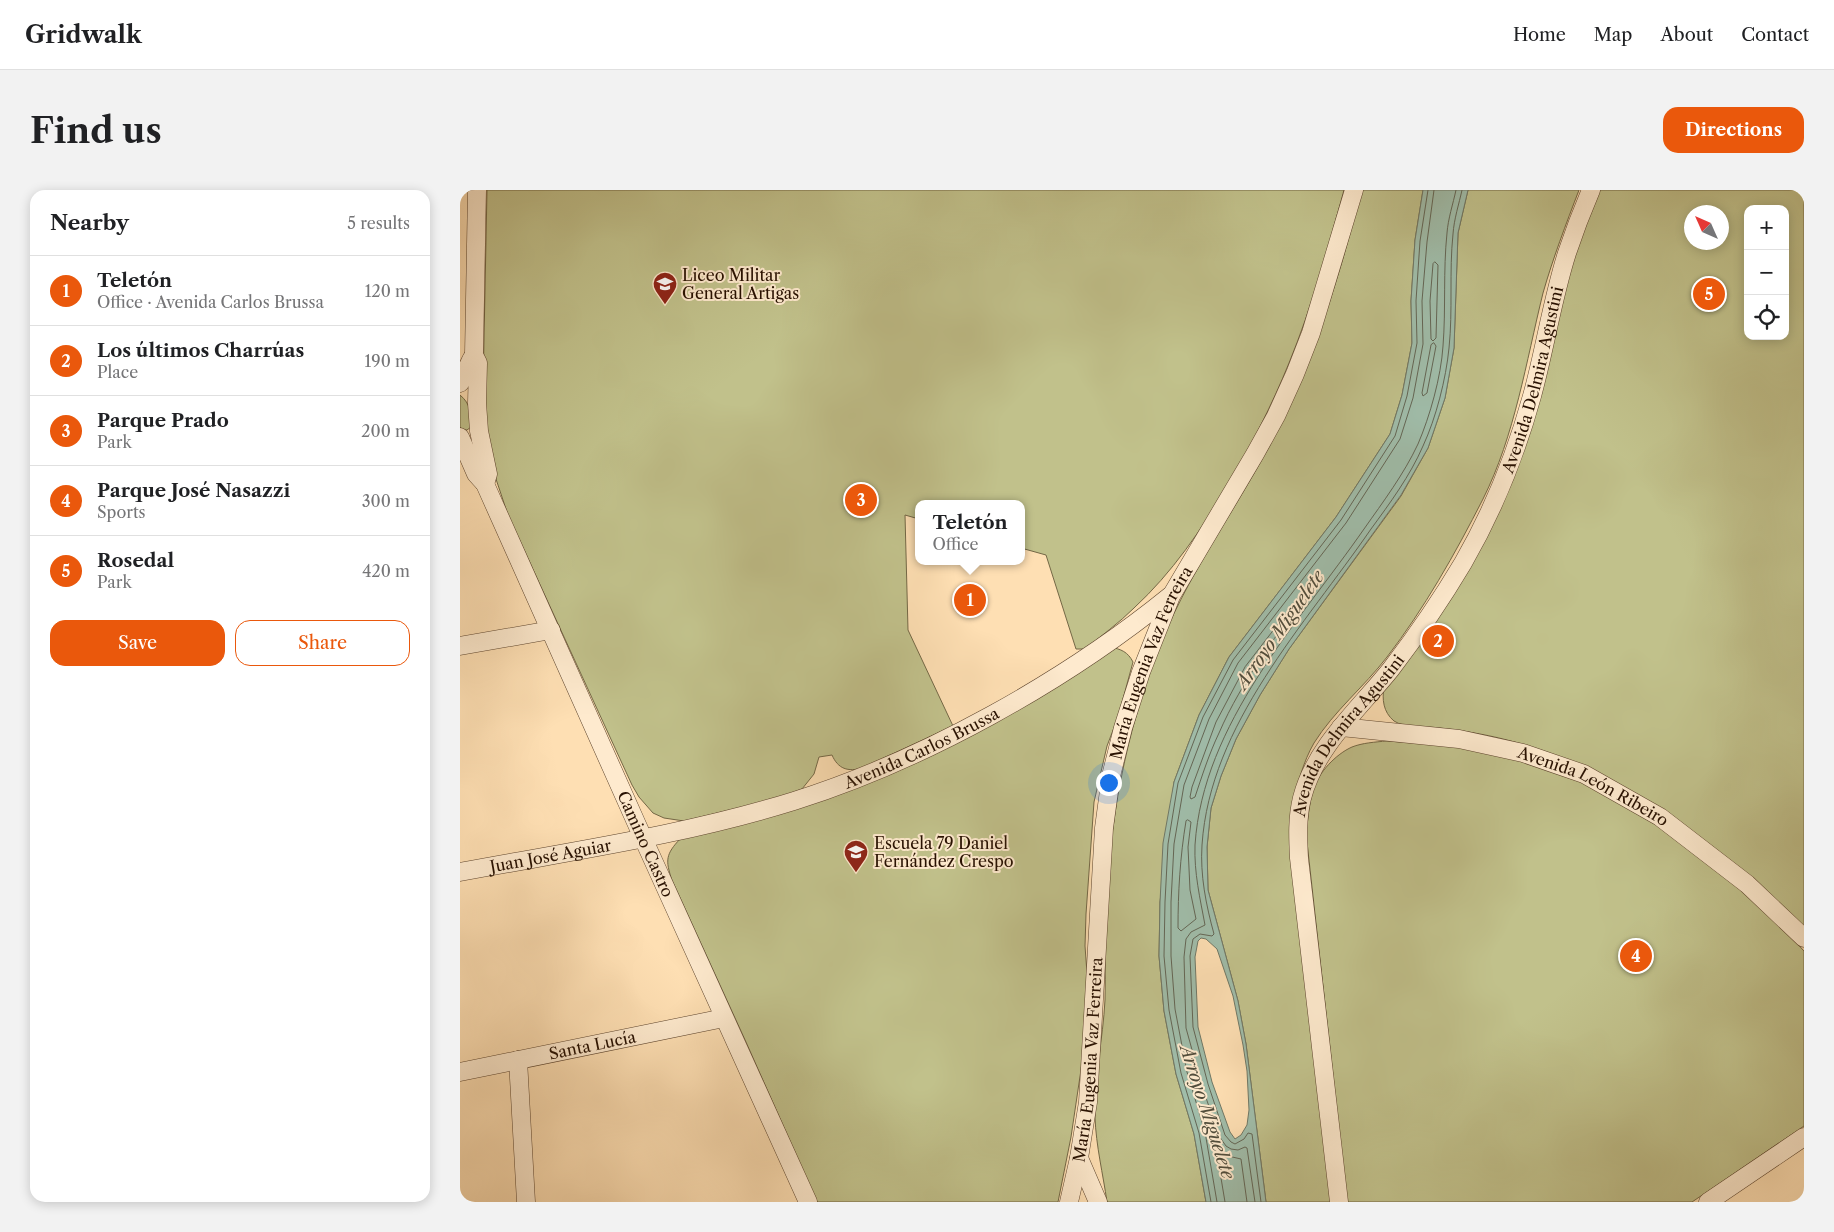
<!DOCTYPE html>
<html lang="en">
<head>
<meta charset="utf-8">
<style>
	body { margin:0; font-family:"Libre Caslon Text",serif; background:#f2f2f2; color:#202124 }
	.controls { position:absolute; right:15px; top:15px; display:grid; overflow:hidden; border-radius:10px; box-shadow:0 2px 12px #0003 }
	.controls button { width:45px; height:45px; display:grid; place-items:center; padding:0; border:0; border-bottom:1px solid #e0e0e0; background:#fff; color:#202124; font:25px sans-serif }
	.compass { position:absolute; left:1224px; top:15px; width:45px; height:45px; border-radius:50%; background:#fff; box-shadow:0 2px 12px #0003; rotate:315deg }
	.you { position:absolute; left:648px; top:592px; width:18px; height:18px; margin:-12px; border:4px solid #fff; border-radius:50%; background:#1a73e8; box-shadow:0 0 0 8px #1a73e833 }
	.badge { display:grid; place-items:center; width:32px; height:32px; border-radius:50%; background:#ea580c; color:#fff; font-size:16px; font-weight:700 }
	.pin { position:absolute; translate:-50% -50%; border:2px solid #fff; box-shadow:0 1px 5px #0006 }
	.popup { position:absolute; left:455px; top:310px; width:110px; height:65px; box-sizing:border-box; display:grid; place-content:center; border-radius:10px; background:#fff; filter:drop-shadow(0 1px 4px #0005); font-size:16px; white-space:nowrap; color:#757577 }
	.popup b { font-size:19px; color:#202124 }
	.popup::after { content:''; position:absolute; left:50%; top:100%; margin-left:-10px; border:10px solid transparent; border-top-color:#fff }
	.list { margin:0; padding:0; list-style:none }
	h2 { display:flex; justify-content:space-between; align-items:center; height:65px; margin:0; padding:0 20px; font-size:21px }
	h2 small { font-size:16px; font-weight:400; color:#757577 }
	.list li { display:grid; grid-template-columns:32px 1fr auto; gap:15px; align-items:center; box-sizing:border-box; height:70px; padding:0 20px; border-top:1px solid #e0e0e0 }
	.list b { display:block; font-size:19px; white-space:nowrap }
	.list p { margin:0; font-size:16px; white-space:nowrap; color:#757577 }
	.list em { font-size:16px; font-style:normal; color:#757577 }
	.actions { display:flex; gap:10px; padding:15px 20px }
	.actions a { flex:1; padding:11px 0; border:1px solid #ea580c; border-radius:15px; text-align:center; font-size:18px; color:#ea580c }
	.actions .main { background:#ea580c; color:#fff }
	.icon { flex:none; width:28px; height:28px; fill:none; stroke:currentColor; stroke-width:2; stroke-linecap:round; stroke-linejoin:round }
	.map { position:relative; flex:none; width:1344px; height:1012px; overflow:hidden; border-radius:15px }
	header { display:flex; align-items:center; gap:30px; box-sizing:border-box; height:70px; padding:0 25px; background:#fff; border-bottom:1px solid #e0e0e0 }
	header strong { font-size:24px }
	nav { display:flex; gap:28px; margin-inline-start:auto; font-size:18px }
	.intro { display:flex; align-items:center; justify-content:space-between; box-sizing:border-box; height:120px; padding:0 30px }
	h1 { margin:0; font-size:35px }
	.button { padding:12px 22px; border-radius:15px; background:#ea580c; color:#fff; font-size:18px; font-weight:700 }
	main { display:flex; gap:30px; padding:0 30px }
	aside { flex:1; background:#fff; border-radius:15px; box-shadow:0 2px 12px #0003 }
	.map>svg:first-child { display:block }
	.green { fill:#c1c18b; stroke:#746846; fill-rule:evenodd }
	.water { fill:#a0bdaa; stroke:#707866; fill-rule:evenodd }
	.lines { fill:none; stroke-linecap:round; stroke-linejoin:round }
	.shore { stroke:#646655; stroke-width:1 }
	.minor-casing { stroke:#5d442d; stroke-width:19 }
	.minor { stroke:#feeace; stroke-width:18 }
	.labels { text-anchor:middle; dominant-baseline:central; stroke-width:4; stroke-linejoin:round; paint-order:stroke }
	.poi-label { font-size:16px; fill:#271000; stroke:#feeace; text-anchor:start }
	.street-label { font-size:16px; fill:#271000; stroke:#feeace }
	.water-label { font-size:18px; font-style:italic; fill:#514d3c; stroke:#feeace }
</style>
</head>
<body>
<header>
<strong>Gridwalk</strong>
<nav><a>Home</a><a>Map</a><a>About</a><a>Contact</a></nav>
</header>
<div class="intro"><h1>Find us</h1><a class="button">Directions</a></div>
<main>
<aside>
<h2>Nearby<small>5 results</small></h2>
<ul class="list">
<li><span class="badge">1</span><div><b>Teletón</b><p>Office · Avenida Carlos Brussa</p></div><em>120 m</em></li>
<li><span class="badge">2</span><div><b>Los últimos Charrúas</b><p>Place</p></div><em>190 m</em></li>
<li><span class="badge">3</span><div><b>Parque Prado</b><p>Park</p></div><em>200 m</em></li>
<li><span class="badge">4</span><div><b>Parque José Nasazzi</b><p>Sports</p></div><em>300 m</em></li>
<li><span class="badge">5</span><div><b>Rosedal</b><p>Park</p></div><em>420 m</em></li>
</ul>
<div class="actions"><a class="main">Save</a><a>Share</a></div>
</aside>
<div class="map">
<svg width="1344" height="1012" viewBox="0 0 1344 1012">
	<rect width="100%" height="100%" fill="#fedfb3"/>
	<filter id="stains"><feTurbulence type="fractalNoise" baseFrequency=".004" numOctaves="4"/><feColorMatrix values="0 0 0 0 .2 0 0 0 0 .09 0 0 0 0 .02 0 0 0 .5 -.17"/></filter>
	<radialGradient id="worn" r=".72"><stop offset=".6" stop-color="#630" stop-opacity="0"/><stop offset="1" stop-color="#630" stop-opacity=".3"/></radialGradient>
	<g class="green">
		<path d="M27 0H884C868 58 852 117 829 173 812 215 791 256 768 295 742 339 712 383 674 418 659 433 641 446 625 459H616L586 365 561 358V314H459V329L445 325 448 440 493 536 402 578C388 582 378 579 372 565L359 567 354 584 342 599 316 609 224 631 204 628 193 623 179 607 172 595 48 325 30 271 23 200Z"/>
		<path d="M902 0H963L955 50 951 111 952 153 942 205 930 244 876 327 769 467 739 525 714 592 700 712 699 766 704 821 716 884 734 944 746 1012H647C643 984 636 956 635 927 634 888 643 849 645 810 646 783 644 756 645 730 649 633 665 543 701 453 733 373 787 305 824 227 848 177 866 125 882 72 889 48 895 24 902 0Z"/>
		<path d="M1008 0H1119C1106 34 1093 68 1083 103 1066 172 1055 245 1023 309 995 364 964 419 927 467 904 497 874 521 854 553 843 572 838 593 833 613L871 1012H806L786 854 778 811 748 700 747 657 751 618 761 586 776 549 800 505 829 459 941 306 968 258 985 208 994 158 998 43Z"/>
		<path d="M1136 0H1344V739L1130 579C1078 557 1036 544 979 538 966 536 946 539 934 531 923 522 922 509 924 497L1005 378ZM1288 19H1325V146H1288ZM1232 22H1262V52H1232Z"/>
		<path d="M0 205C11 214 11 224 11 237L7 240H3L0 237Z"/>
		<path d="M650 457C661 459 668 462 673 472L658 527 647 556 634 612 626 724 625 756 628 797 626 846 611 947 598 1012H357L286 852 212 690C205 670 206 664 220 649L369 604Z"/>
		<path d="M927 551 996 556 1037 563 1124 593 1210 643 1280 697 1315 730 1344 761V936L1232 1012H887L846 643C848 629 849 614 853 600 858 583 876 564 892 557 902 553 915 552 927 551Z"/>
	</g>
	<path class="water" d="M963 0H1008L998 43 994 158 985 208 968 258 941 305 829 459 800 505 776 549 761 586 751 618 747 657 748 700 778 811 786 854 806 1012H746L734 944 716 884 704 821 699 766 700 712 703 653 714 592 739 525 769 467 876 327 930 244 942 205 952 153 951 111 955 50ZM741 748 746 749 757 759 773 806 783 855 787 881 789 920 787 935 781 945 775 949 770 942 752 892 738 837 735 767 738 751Z"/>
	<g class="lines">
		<g class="shore">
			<path d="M975 72 978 75 976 148 973 151 971 149 970 111 973 74Z"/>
			<path d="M974 153 976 156 967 203 963 206 962 203 971 155Z"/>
			<path d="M851 392 853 395C819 442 782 490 759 543 749 564 742 586 735 607L731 609 730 607 732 597 756 532 785 477Z"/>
			<path d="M728 630 731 632 728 657 730 700 736 729 721 741 718 738C718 703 720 667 726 631Z"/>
			<path d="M751 1012 739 943 721 883 709 820 704 766 705 712 708 654 718 593 743 527 773 470 881 330 935 246 947 206 957 153 956 111 960 51 968 0"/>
			<path d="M757 1012 745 942 727 882 715 819 711 766V712L714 654 724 595 749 529 778 473 886 333 940 249 953 208 963 154 962 111 967 52 974 0"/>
			<path d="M765 1012 757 964 759 961 768 966 781 969 787 1012"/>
			<path d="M795 1012 787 958 785 957 778 960 771 959 766 956 759 946 742 896 726 838 724 767 726 749 731 742 745 735C740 708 734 683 735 655 743 533 838 434 904 339 923 312 944 284 958 254 970 226 981 187 983 156 986 119 983 81 987 43 988 29 993 14 996 0"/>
			<path d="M801 1012 792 944 788 943 784 949 775 954 771 952 765 945 748 894 733 837 730 766 733 749 740 744 752 746 754 744C746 715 740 685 742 655 750 534 845 435 911 339 930 313 950 286 963 256 976 228 986 189 989 158 993 120 989 82 993 44 994 29 999 14 1002 0"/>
		</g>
		<defs>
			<g id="minor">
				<path d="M17 0 14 165 18 173 17 213 19 241 28 284 25 294"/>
				<path d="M0 193C7 184 7 174 14 165"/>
				<path id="s1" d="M0 247 16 284 25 294 183 648 348 1012"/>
				<path d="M0 456 91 440"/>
				<path id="s2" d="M881 537 999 549 1063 563 1124 584 1200 627 1287 694 1344 748"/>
				<path id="s3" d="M0 682C112 661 225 645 334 611 464 570 604 492 710 406"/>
				<path d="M58 870 66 1012"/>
				<path id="s4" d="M0 882 264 828"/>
				<path d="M619 968 638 1012"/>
				<path id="s5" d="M609 1012 619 968 628 912 644 638 651 586 663 538 681 482 711 406 795 264 816 226 835 184 851 143 894 0"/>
				<path id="s6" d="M879 1012 839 668C838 648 837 628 842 608 855 557 899 519 931 479 957 445 981 410 1003 373 1033 321 1056 264 1072 206 1085 159 1092 110 1107 63 1114 42 1122 21 1131 0"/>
				<path d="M1248 1012 1344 947"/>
			</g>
		</defs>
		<use href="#minor" class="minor-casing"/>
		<use href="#minor" class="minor"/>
	</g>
	<defs>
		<symbol id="school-pin" viewBox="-11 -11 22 30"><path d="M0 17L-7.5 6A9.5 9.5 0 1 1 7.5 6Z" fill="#8f2418" stroke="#feeace"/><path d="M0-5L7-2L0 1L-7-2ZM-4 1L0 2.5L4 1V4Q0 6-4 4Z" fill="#fff"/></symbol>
	</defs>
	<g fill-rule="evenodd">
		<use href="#school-pin" x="191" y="80" width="28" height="38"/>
		<use href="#school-pin" x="382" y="648" width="28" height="38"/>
	</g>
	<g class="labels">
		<g class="poi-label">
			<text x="222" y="85">Liceo Militar<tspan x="222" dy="18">General Artigas</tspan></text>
			<text x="414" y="653">Escuela 79 Daniel<tspan x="414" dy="18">Fernández Crespo</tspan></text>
		</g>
		<g class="street-label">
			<text stroke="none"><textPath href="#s6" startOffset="890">Avenida Delmira Agustini</textPath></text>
			<text stroke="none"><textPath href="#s5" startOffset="549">María Eugenia Vaz Ferreira</textPath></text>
			<text stroke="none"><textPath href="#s6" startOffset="484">Avenida Delmira Agustini</textPath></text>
			<text stroke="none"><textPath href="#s3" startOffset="480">Avenida Carlos Brussa</textPath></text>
			<text stroke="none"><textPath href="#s2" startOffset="262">Avenida León Ribeiro</textPath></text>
			<text stroke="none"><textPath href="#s1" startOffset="448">Camino Castro</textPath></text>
			<text stroke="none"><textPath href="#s3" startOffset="92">Juan José Aguiar</textPath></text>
			<text stroke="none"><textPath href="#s4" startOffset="135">Santa Lucía</textPath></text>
			<text stroke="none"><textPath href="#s5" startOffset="144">María Eugenia Vaz Ferreira</textPath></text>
		</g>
		<g class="water-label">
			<text transform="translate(820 440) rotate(-55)">Arroyo Miguelete</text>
			<text transform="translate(747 922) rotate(72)">Arroyo Miguelete</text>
		</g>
	</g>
	<rect width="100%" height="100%" filter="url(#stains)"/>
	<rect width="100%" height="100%" fill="url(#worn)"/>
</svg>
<div class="controls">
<button>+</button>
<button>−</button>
<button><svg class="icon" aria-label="locate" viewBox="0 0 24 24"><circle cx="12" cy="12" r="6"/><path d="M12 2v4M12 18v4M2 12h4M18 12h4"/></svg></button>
</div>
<svg class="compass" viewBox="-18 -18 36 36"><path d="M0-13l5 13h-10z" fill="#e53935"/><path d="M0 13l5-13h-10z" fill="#757577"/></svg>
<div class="you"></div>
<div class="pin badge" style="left:510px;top:410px">1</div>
<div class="popup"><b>Teletón</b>Office</div>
<div class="pin badge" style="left:978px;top:451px">2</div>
<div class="pin badge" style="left:401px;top:310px">3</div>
<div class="pin badge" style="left:1176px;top:766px">4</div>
<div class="pin badge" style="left:1249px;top:104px">5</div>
</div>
</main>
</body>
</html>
